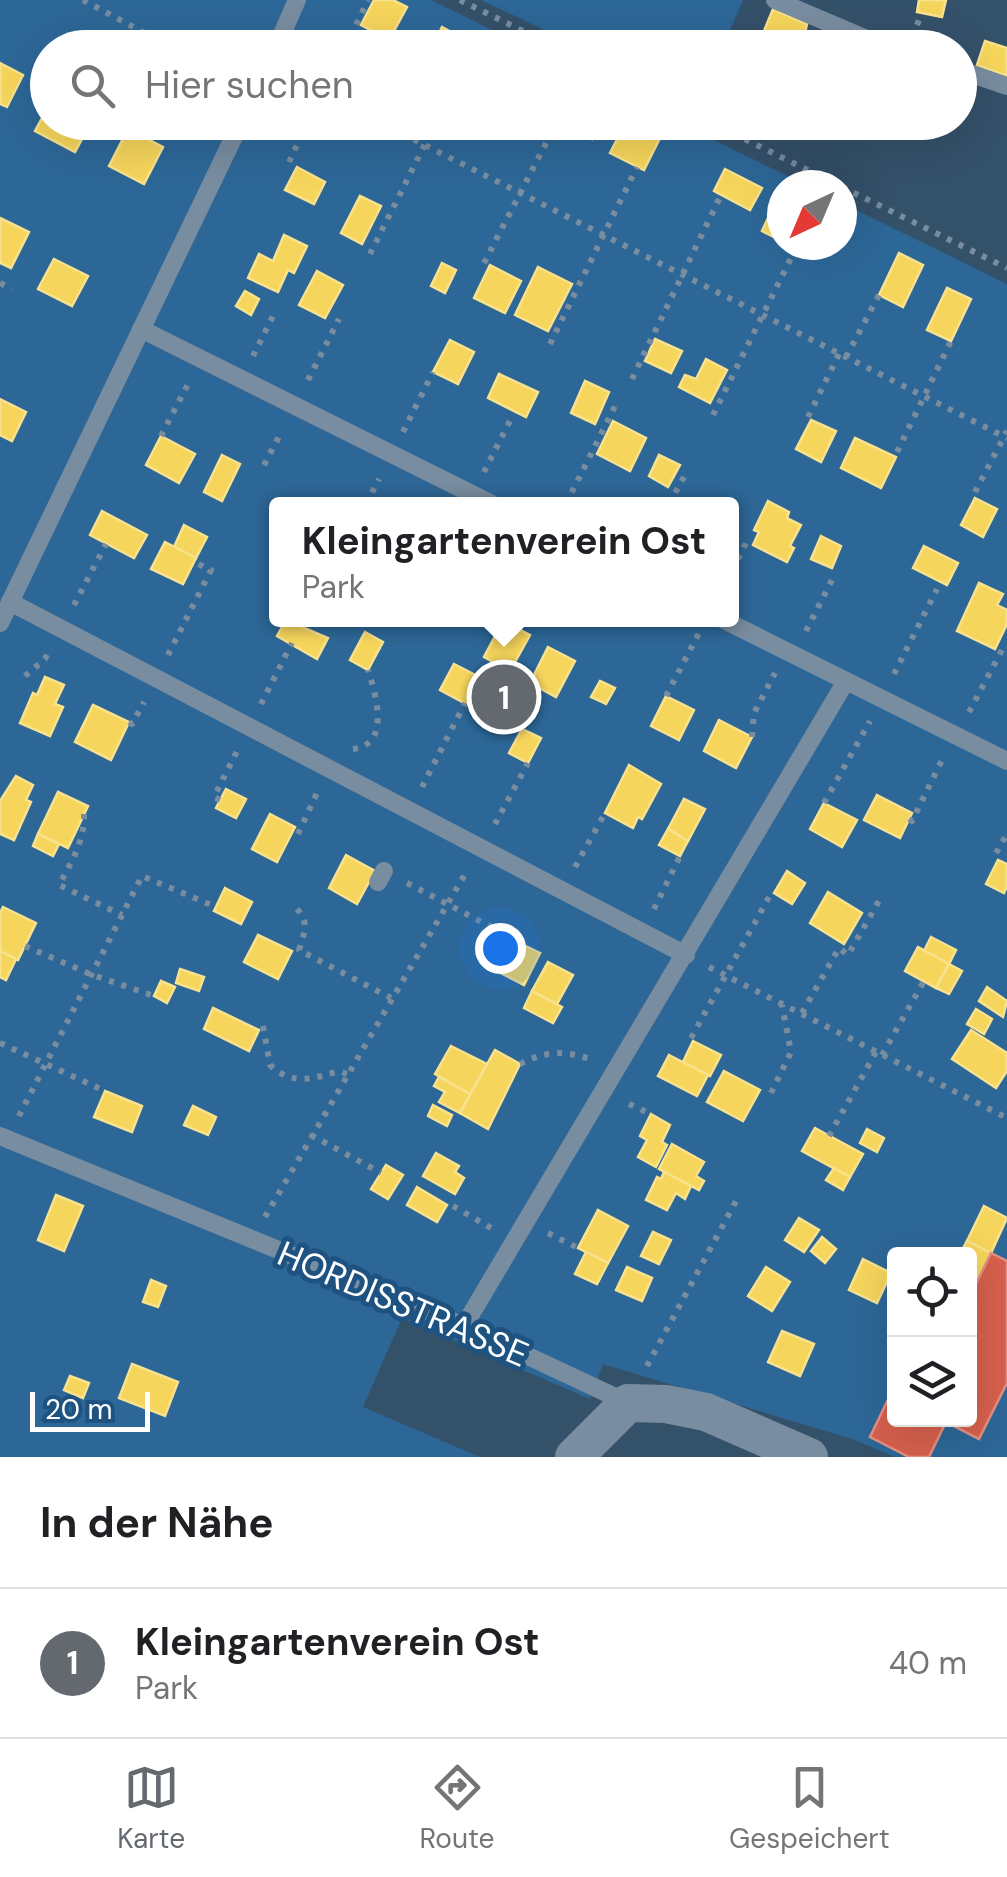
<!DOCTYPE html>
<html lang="de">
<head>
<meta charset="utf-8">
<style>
	body { margin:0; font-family:"DM Sans",sans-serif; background:#f6f6f6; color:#202124 }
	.controls { position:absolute; right:30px; bottom:30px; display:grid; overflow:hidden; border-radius:10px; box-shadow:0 10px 40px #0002 }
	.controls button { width:90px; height:90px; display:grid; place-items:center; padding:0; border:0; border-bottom:2px solid #e0e0e0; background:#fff; color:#202124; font:50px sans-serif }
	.compass { position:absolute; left:767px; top:170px; width:90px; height:90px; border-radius:50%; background:#fff; box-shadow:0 10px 40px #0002; rotate:224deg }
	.scale { position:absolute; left:30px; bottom:25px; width:120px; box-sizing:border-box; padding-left:10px; border:5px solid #fff; border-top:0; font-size:28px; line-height:35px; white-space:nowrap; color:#fff; -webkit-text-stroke:8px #1d5281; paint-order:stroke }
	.you { position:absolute; left:500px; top:948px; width:35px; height:35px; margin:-25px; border:8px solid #fff; border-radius:50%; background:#1a73e8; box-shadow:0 0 0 15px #1a73e833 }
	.badge { display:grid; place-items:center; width:65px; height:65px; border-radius:50%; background:#64696f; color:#fff; font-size:32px; font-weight:700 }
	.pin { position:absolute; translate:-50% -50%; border:5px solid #fff; box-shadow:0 2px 10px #0006 }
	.popup { position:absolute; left:269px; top:497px; width:470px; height:130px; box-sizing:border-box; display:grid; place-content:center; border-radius:10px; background:#fff; filter:drop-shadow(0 2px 8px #0005); font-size:32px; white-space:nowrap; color:#757577 }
	.popup b { font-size:38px; color:#202124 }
	.popup::after { content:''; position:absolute; left:50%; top:100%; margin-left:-20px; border:20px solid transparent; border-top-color:#fff }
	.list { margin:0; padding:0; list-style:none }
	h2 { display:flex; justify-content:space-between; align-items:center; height:130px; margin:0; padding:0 40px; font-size:42px }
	h2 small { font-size:32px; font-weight:400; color:#757577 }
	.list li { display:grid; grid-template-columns:65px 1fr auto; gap:30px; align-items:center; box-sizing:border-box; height:150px; padding:0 40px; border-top:2px solid #e0e0e0 }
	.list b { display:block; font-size:38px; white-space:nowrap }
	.list p { margin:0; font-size:32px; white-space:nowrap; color:#757577 }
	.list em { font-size:32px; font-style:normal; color:#757577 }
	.icon { flex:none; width:55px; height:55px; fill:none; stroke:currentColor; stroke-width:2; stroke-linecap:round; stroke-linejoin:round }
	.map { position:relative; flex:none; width:1007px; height:1457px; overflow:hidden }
	.search { position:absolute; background:#fff; box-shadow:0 10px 40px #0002; left:30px; right:30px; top:30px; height:110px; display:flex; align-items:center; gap:25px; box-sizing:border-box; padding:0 35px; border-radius:55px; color:#757577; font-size:38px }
	.sheet { height:280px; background:#fff }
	nav { display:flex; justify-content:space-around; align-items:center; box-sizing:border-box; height:140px; border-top:2px solid #e0e0e0; background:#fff; font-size:28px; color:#757577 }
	nav a { display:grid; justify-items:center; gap:5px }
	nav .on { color:#64696f }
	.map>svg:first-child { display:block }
	.green { fill:#2d6797; fill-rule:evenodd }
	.homes { fill:#f6d55c; stroke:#f9e28d; stroke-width:2.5 }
	.shops { fill:#d6604d; stroke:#e29082; stroke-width:2.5 }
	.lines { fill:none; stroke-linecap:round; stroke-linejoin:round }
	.path { stroke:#798da0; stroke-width:6; stroke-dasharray:5 8; stroke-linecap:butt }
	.service { stroke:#798da0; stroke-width:18 }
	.minor { stroke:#798da0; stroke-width:38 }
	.labels { text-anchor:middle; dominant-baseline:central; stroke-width:10; stroke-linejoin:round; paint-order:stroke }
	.street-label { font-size:35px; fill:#fff; stroke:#1d5281 }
</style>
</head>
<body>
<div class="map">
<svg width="1007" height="1457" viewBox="0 0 1007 1457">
	<rect width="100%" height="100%" fill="#34516a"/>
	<g class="green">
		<path d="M0 0H431L527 47 48 48V122L679 123 806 185H782V245H842V203L1007 284V1457H895L852 1439 603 1364 590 1399 402 1318 363 1407 480 1457H0ZM276 504H732V620H276ZM894 1254H970V1420H894Z"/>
		<path d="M481 0H743L723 47H598L549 32Z"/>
	</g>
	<g class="homes">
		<path d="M374 0H393L407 7 389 40 361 25Z"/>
		<path d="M919 0H946L942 17 917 12Z"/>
		<path d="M773 9 807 24 805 33 816 38V48H757Z"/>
		<path d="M442 27 474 44 473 48H432Z"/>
		<path d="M985 41 1007 48V76L977 65Z"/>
		<path d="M0 63 23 75 7 107 0 104Z"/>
		<path d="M48 107V122H91L75 152 35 131Z"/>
		<path d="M563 122H600L592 139 562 125Z"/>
		<path d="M626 122H634L661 136 644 170 610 153Z"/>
		<path d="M128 129 163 147 144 184 109 166Z"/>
		<path d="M297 167 325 182 314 204 285 190Z"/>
		<path d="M725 169 762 188 750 210 714 191Z"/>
		<path d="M360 196 381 206 362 244 341 233Z"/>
		<path d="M776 201 782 204V241L762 231Z"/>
		<path d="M0 218 29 232 11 268 0 263Z"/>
		<path d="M284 235 307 246 294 273 288 270 278 292 248 278 259 254 273 261Z"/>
		<path d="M899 253 923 265 903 307 879 295Z"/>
		<path d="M54 259 88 276 72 306 38 289Z"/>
		<path d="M442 263 456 270 445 293 431 286Z"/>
		<path d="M490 265 521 281 505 313 474 298Z"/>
		<path d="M538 267 572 284 548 331 515 315Z"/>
		<path d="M317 271 343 285 325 318 299 305Z"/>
		<path d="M947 288 971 299 951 341 927 330Z"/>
		<path d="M245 291 259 299 251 315 236 306Z"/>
		<path d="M655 339 682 351 671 373 645 361Z"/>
		<path d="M450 340 474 352 458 384 433 372Z"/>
		<path d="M706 359 727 370 710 403 679 387 685 375 696 379Z"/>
		<path d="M499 374 538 392 526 417 488 398Z"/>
		<path d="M585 381 609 392 595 424 571 413Z"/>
		<path d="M0 399 26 412 12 441 0 435Z"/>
		<path d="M811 420 836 431 821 462 796 449Z"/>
		<path d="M613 421 646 438 630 471 597 454Z"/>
		<path d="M161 436 195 454 179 483 146 465Z"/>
		<path d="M855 438 896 457 881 488 841 468Z"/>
		<path d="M222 455 240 464 222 501 204 492Z"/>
		<path d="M659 455 680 465 668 487 649 476Z"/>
		<path d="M975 498 997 509 983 537 961 525Z"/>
		<path d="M768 501 789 512 787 518 801 525 790 546 794 548 787 562 753 545 759 532 754 530Z"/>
		<path d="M102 511 147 535 134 558 90 535Z"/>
		<path d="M184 525 207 537 196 558 174 547Z"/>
		<path d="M821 536 841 546 832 568 811 559Z"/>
		<path d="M165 542 196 558 183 584 151 569Z"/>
		<path d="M924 546 958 563 947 585 913 568Z"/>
		<path d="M979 583 1003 594 997 605 1007 610V624L995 649 957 631Z"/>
		<path d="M286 620 328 638 317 659 277 636Z"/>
		<path d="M503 621 530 635 510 671 484 657Z"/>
		<path d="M365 632 383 642 368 670 350 660Z"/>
		<path d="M548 647 575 661 556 697 530 683Z"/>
		<path d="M454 664 495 685 481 712 440 690Z"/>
		<path d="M45 677 64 685 55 704 63 707 50 736 20 723 33 693 37 695Z"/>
		<path d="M600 681 615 688 606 704 591 697Z"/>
		<path d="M666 696 694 710 679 740 651 726Z"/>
		<path d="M93 705 129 722 111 760 75 742Z"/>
		<path d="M719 720 752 737 736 768 704 751Z"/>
		<path d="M522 729 541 738 528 763 509 753Z"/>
		<path d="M629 765 661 784 642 819 638 817 633 828 605 813Z"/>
		<path d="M16 776 33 785 26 800 31 802 14 840 0 834V801Z"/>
		<path d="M226 789 246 799 236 818 216 808Z"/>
		<path d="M58 792 88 806 68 848 38 834Z"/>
		<path d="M877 795 912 813 900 838 864 820Z"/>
		<path d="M684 799 705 809 688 841 668 829Z"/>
		<path d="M824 803 857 820 842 847 810 829Z"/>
		<path d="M270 814 295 827 277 862 252 849Z"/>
		<path d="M668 829 688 841 680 856 659 845Z"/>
		<path d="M38 834 59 844 53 856 33 846Z"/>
		<path d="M346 855 375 871 357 904 329 888Z"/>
		<path d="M998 860 1007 864V886L1004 893 986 884Z"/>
		<path d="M787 871 805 883 792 904 774 893Z"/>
		<path d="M225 888 252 902 241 924 214 911Z"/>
		<path d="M828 892 862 913 844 944 810 923Z"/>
		<path d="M3 907 36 923 18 960 0 951V913Z"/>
		<path d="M258 935 292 951 278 979 244 962Z"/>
		<path d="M507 937 540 953 524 985 491 968Z"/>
		<path d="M931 937 956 950 949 964 924 951Z"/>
		<path d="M918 947 949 964 936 988 905 971Z"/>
		<path d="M0 951 16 959 6 980 0 977Z"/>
		<path d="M548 962 573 975 557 1004 532 991Z"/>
		<path d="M949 964 962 971 949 994 936 988Z"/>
		<path d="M180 969 204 977 199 991 176 983Z"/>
		<path d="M161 981 175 987 167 1003 154 996Z"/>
		<path d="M987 987 1007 1001 1003 1017 979 1001Z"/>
		<path d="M532 991 562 1007 553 1023 524 1008Z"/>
		<path d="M213 1008 259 1030 249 1051 204 1029Z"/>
		<path d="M976 1009 992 1019 984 1034 967 1024Z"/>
		<path d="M971 1030 1007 1053V1071L996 1088 952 1059Z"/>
		<path d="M693 1041 721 1055 710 1076 683 1062Z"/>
		<path d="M451 1046 487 1064 470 1094 435 1074Z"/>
		<path d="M495 1050 520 1064 488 1129 460 1113Z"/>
		<path d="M669 1055 708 1075 697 1096 658 1076Z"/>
		<path d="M724 1071 760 1090 743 1121 707 1102Z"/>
		<path d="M439 1077 470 1094 460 1113 439 1102 445 1092 434 1086Z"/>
		<path d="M105 1091 142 1106 132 1132 94 1117Z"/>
		<path d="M433 1105 452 1115 447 1126 428 1116Z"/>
		<path d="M193 1106 216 1117 208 1135 184 1125Z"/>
		<path d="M651 1114 670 1125 662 1142 667 1145 656 1167 638 1157 647 1140 640 1136Z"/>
		<path d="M815 1128 863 1154 850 1177 802 1151Z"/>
		<path d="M867 1129 884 1138 877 1152 860 1143Z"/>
		<path d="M672 1144 704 1162 696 1176 704 1181 699 1190 659 1169Z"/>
		<path d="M436 1153 459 1166 455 1172 464 1178 455 1194 423 1176Z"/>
		<path d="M386 1165 403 1175 388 1199 371 1189Z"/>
		<path d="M834 1168 850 1177 843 1190 826 1180Z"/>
		<path d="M664 1172 691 1186 685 1199 676 1193 667 1210 646 1200 657 1177 661 1179Z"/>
		<path d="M417 1187 447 1205 437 1222 407 1205Z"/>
		<path d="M56 1195 83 1206 64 1251 38 1240Z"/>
		<path d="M984 1206 1007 1218 991 1253 967 1241Z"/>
		<path d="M598 1210 628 1226 608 1263 578 1248Z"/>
		<path d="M799 1218 819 1230 804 1252 785 1240Z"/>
		<path d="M653 1232 671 1240 659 1264 641 1256Z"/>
		<path d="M822 1237 836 1249 825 1263 811 1251Z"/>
		<path d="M967 1241 991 1253 970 1296V1254H960Z"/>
		<path d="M586 1252 608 1263 597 1284 575 1274Z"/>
		<path d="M863 1259 891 1273 877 1303 849 1290Z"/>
		<path d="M627 1267 652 1278 642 1301 616 1290Z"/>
		<path d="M766 1267 790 1282 772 1311 748 1296Z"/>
		<path d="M151 1280 166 1286 158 1307 143 1302Z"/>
		<path d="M782 1331 814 1344 800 1376 768 1362Z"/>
		<path d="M132 1364 178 1382 165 1416 119 1398Z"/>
		<path d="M70 1376 89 1383 83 1398 64 1390Z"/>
	</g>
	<path class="shops" d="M991 1253 1007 1261V1383L979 1439 946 1422 929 1457H909L870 1437 894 1387V1420H970V1296Z"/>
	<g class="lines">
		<g class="path">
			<path d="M83 0 152 37"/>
			<path d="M460 0 557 48"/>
			<path d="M912 37 922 13"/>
			<path d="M345 48 368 0"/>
			<path d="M379 122 1007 438"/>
			<path d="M710 122 838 185"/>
			<path d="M289 162 308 122"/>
			<path d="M842 187 1007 268"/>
			<path d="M370 254 436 122"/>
			<path d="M484 263 556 124"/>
			<path d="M0 283 12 289"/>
			<path d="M550 344 637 167"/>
			<path d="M253 356 276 310"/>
			<path d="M846 357 879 295"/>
			<path d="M632 379 721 195"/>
			<path d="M308 380 339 319"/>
			<path d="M713 415 796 248"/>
			<path d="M808 417 839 354"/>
			<path d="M403 432 433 372"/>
			<path d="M161 436 188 384"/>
			<path d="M897 452 951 341"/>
			<path d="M264 465 282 431"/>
			<path d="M484 472 512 417"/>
			<path d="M975 492 1007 431"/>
			<path d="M366 504 379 479"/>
			<path d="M566 504 615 406"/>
			<path d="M669 504 684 477"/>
			<path d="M732 571 749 537"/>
			<path d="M74 605 106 544"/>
			<path d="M507 622 508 620"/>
			<path d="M806 631 834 576"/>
			<path d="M168 655 211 570 194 562"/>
			<path d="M894 674 937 589"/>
			<path d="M25 676 45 659 49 651"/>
			<path d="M666 696 700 631"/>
			<path d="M261 704 292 643"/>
			<path d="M969 712 1002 650"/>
			<path d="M129 722 132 724 144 702"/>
			<path d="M752 737 754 713 775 673"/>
			<path d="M353 749C391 745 376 694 368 670"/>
			<path d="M422 787 465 703"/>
			<path d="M220 800 214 797 237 751"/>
			<path d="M824 803 870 721"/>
			<path d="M84 814C85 840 71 863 59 885L122 915"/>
			<path d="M909 819 912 821 943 758"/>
			<path d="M495 824 528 763"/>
			<path d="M298 834 317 793"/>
			<path d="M996 853 1007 834"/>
			<path d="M575 867 605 813"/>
			<path d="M407 883 501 932 488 959"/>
			<path d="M297 909C310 923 304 933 299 950L391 998"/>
			<path d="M654 909 680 856"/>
			<path d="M25 946 90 974 154 996"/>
			<path d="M709 967 1007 1118"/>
			<path d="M802 1013 839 948 848 955 880 899"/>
			<path d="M263 1026 270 1065C292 1086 312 1079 339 1071L347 1074"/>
			<path d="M691 1038 769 897"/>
			<path d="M0 1043 105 1091"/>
			<path d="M882 1055 924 981"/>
			<path d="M520 1064C545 1051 563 1050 590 1059"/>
			<path d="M771 1093 791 1052 782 1005"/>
			<path d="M629 1104 651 1114"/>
			<path d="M19 1116 142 876 216 907"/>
			<path d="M311 1135 381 1173"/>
			<path d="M829 1136 876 1052"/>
			<path d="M453 1206 491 1228"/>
			<path d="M265 1217 468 869"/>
			<path d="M548 1233 578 1248"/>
			<path d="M647 1366 736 1201"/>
		</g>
		<g class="service">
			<path d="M775 0 888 48"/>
			<path d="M276 48 297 0"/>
			<path d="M960 70 1007 86"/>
			<path d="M141 329 492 504"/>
			<path d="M10 602 686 955"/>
			<path d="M724 620 1007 761"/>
			<path d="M0 623 241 122"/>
			<path d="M378 882 384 871"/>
			<path d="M0 1136 464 1326 628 1403"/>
			<path d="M464 1326 846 681"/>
		</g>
		<path class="minor" d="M574 1457 628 1403 666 1404 706 1412 809 1457"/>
	</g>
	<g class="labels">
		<g class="street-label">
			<text transform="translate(403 1304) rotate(23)">HORDISSTRASSE</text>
		</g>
	</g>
</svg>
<div class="controls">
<button><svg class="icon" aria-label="locate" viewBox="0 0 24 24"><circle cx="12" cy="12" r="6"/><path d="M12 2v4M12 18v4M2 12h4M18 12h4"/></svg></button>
<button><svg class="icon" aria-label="layers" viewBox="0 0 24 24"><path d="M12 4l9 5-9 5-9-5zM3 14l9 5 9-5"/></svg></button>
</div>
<svg class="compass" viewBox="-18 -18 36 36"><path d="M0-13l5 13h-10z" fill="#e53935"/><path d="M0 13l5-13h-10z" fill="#757577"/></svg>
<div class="scale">20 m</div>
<div class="you"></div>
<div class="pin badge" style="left:504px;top:697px">1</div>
<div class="popup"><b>Kleingartenverein Ost</b>Park</div>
<div class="search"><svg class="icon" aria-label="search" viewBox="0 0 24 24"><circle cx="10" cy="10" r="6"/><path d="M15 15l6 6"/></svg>Hier suchen</div>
</div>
<section class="sheet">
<h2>In der Nähe<small></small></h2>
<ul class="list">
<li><span class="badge">1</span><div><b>Kleingartenverein Ost</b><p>Park</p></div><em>40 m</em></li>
</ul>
</section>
<nav>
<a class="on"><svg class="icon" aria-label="map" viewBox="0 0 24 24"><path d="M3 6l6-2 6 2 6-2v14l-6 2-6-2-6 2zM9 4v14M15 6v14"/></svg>Karte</a>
<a><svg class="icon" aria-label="directions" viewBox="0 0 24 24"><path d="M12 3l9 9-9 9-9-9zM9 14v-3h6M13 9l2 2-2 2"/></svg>Route</a>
<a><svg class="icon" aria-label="saved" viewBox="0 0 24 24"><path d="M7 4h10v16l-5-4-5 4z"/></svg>Gespeichert</a>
</nav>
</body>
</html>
